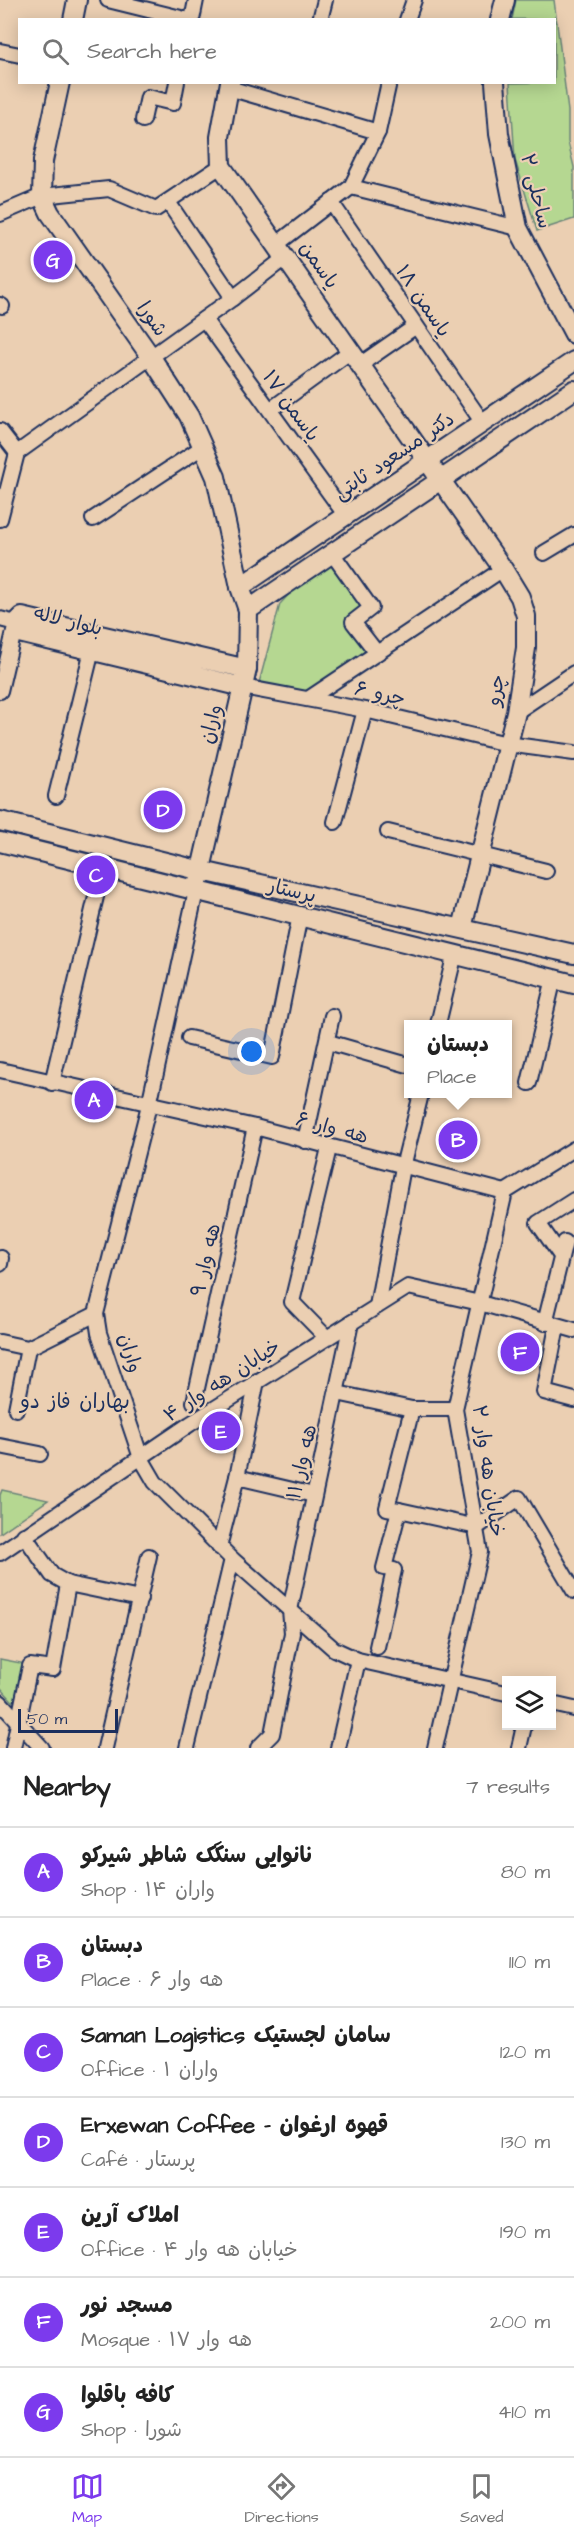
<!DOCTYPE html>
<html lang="en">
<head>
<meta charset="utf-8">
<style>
	body { margin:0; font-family:"Architects Daughter","Playpen Sans Arabic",sans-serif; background:#f6f6f6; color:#222 }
	.controls { position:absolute; right:18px; bottom:18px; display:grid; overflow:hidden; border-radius:0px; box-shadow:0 3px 15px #0003 }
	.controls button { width:54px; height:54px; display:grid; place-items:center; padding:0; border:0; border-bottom:2px solid #e0e0e0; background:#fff; color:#222; font:30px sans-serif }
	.scale { position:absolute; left:18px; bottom:15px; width:100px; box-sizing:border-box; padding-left:6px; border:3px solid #1b2f5e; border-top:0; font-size:16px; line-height:21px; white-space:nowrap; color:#1b2f5e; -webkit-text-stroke:4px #ebcfb2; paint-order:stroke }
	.you { position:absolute; left:252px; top:1052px; width:21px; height:21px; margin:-15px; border:4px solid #fff; border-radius:50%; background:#1a73e8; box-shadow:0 0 0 9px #1a73e833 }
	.badge { display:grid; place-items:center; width:39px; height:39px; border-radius:50%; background:#7c3aed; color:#fff; font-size:20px; font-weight:700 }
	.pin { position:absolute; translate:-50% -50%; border:3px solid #fff; box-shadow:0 2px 6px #0006 }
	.popup { position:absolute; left:404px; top:1020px; width:108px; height:78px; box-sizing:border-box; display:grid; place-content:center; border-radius:0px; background:#fff; filter:drop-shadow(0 2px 4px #0005); font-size:20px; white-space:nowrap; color:#767676 }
	.popup b { font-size:22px; color:#222 }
	.popup::after { content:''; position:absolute; left:50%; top:100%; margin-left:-12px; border:12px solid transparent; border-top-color:#fff }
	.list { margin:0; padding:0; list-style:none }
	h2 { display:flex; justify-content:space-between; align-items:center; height:78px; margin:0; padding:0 24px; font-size:26px }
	h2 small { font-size:20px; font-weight:400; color:#767676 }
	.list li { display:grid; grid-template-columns:39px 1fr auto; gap:18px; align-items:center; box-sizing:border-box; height:90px; padding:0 24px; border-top:2px solid #e0e0e0 }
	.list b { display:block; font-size:22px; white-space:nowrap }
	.list p { margin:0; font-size:20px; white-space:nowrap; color:#767676 }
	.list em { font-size:20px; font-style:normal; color:#767676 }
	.icon { flex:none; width:33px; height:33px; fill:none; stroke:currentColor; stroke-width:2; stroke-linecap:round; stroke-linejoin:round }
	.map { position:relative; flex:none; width:574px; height:1748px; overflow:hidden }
	.search { position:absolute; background:#fff; box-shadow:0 3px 15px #0003; left:18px; right:18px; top:18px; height:66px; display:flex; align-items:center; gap:15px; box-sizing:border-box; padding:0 21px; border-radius:0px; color:#767676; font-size:22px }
	.sheet { height:708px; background:#fff }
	nav { display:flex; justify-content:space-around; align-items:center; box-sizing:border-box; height:84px; border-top:2px solid #e0e0e0; background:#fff; font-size:16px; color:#767676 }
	nav a { display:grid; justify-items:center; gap:3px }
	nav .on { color:#7c3aed }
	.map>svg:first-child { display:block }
	.green { fill:#b5d791; stroke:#688378; stroke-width:1.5 }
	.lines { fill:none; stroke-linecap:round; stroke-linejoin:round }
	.street-casing { stroke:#1b2f5e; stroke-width:18 }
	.secondary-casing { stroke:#1b2f5e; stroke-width:22 }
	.street { stroke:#ebcfb2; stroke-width:14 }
	.secondary { stroke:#ebcfb2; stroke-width:18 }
	.labels { text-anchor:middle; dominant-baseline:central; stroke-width:4.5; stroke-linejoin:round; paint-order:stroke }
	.street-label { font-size:20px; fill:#1b2f5e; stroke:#ebcfb2 }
	.neighbourhood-label { font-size:21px; fill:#1b2f5e; stroke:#ebcfb2 }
</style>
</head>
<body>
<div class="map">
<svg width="574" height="1748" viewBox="0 0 574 1748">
	<rect width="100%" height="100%" fill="#ebcfb2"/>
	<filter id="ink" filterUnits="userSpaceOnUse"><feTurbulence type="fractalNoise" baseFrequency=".0167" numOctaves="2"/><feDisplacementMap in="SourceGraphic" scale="12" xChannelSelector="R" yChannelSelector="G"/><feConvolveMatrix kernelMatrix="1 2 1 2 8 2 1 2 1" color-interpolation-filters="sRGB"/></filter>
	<g filter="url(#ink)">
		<g class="green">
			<path d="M516 0H554L568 111V142L574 167V219L537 231 515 160 510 83 554 82V20L512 19Z"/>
			<path d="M332 563 364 607 347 623 368 649 307 693 259 683 280 604 291 592Z"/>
			<path d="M2 1490 48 1500 0 1533V1495Z"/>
			<path d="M0 1659 26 1664 17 1706 0 1687Z"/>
		</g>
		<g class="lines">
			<defs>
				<g id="street">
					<path d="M108 0 189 20"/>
					<path d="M192 20 196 0"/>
					<path d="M320 20 325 0"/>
					<path d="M407 20 414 0"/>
					<path d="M0 51 20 55"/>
					<path d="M229 88 378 132"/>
					<path d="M143 120 148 97 173 103 177 82"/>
					<path d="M351 187 518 228"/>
					<path d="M168 202 233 298"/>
					<path d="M331 202 483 423"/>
					<path d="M0 214 42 196 109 189 156 209 221 166"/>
					<path d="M277 244 351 187 378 132 389 82"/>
					<path d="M0 305 2 306"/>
					<path d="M204 319 346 516"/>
					<path d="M361 364 416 326"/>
					<path d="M270 410 351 351"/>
					<path d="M0 431 17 453"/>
					<path d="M0 519 17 453 233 298 286 257"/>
					<path d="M93 519 204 446"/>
					<path d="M332 553 371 608 353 622 377 653"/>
					<path d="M544 553 574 535"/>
					<path d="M0 619 16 623 0 691"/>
					<path d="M243 687 365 710 507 744 574 753"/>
					<path d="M308 699 503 569"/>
					<path d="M516 712 574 673"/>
					<path d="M56 796 92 650"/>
					<path d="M335 822 365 710"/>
					<path d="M388 832 546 871"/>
					<path d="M196 891 149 1105 96 1314 99 1333 141 1458 155 1482 232 1559 334 1649 358 1660 506 1693"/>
					<path d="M438 1024 455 953"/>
					<path d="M189 1038 272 1057 300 915"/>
					<path d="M328 1042 408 1065"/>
					<path d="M0 1070 255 1127 505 1192"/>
					<path d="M52 1083 103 867"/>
					<path d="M529 1083 554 978"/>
					<path d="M305 1141 332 1016"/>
					<path d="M505 1192 574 1149"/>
					<path d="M561 1256 538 1223 574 1200"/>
					<path d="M0 1264 1 1258"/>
					<path d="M377 1306 403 1167 421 1094"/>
					<path d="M545 1323 565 1242"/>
					<path d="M557 1326 544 1392 574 1400"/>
					<path d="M326 1337 292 1302 329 1148"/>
					<path d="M0 1342 28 1348 96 1314"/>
					<path d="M337 1393 412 1409H455"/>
					<path d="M194 1402 255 1127"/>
					<path d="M16 1409 28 1348"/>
					<path d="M0 1446 40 1454"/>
					<path d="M237 1477 314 1495"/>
					<path d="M399 1510 477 1527 519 1498 574 1591"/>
					<path d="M24 1535 52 1575 68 1584 140 1599"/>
					<path d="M219 1547 237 1477 257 1381"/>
					<path d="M0 1553 190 1424 408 1287 480 1303 574 1330"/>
					<path d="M377 1647 394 1570 384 1568 399 1510 387 1508 412 1409"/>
					<path d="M0 1702 42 1748"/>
					<path d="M552 1704 574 1709"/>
					<path d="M13 1748 30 1666 53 1669 68 1584"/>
					<path d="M105 1748 149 1556"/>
					<path d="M187 1748 232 1559"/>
					<path d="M258 1748 272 1734 292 1633 290 1610 351 1323"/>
					<path d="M338 1748 358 1660"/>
					<path d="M435 1748 480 1552 455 1409 505 1192"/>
					<path d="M519 1748 524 1726"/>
				</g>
				<g id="secondary">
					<path d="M73 20 77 0"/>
					<path d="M500 20 505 0"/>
					<path d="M60 82 43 161 42 196 50 213 151 357 189 416 216 477 240 587 248 610 247 669 196 891"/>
					<path d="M230 82 220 137 221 166 503 569 520 597 526 616V648L516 712 462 928"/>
					<path d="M495 82 499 134 518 228 574 334"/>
					<path d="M240 587 574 361"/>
					<path d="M248 610 574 390"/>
					<path d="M243 687 19 633 16 623 22 617 247 669"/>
					<path d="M0 821 202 871 574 954"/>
					<path d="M0 842 574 984"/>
				</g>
			</defs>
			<use href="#street" class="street-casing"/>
			<use href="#secondary" class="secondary-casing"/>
			<use href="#street" class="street"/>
			<use href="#secondary" class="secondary"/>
		</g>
	</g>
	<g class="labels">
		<g class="street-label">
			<text transform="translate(536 191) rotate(76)">ساحلی ۲</text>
			<text transform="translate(319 265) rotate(55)">یاسمن</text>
			<text transform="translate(423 301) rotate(56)">یاسمن ۱۸</text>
			<text transform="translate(152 319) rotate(55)">شورا</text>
			<text transform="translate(291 406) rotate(54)">یاسمن ۱۷</text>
			<text transform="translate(394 456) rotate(-34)">دکتر مسعود ثابتی</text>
			<text transform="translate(68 621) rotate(14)">بلوار لاله</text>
			<text transform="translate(496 690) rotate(-80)">چرو</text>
			<text transform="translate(380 694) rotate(13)">چرو ۶</text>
			<text transform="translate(211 724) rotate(-77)">واران</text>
			<text transform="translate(292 891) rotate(13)">پرستار</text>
			<text transform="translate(332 1128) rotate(15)">هه وار ۶</text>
			<text transform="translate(206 1260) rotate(-77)">هه وار ۹</text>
			<text transform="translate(130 1353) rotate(72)">واران</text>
			<text transform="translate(222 1381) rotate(-33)">خیابان هه وار ۴</text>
			<text transform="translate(302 1462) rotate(-77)">هه وار ۱۱</text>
			<text transform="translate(488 1471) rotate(82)">خیابان هه وار ۲</text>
		</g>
		<g class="neighbourhood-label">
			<text x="75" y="1401">بهاران فاز دو</text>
		</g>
	</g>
</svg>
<div class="controls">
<button><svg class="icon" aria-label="layers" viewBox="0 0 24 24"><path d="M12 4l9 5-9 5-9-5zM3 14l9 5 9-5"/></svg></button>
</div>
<div class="scale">50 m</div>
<div class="you"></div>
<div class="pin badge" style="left:94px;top:1100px">A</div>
<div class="pin badge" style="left:458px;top:1140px">B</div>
<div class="popup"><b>دبستان</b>Place</div>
<div class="pin badge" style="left:96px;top:875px">C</div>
<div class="pin badge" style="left:163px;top:810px">D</div>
<div class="pin badge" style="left:221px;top:1431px">E</div>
<div class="pin badge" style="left:520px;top:1352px">F</div>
<div class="pin badge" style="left:53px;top:260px">G</div>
<div class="search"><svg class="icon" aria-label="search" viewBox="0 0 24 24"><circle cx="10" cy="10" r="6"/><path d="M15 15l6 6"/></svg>Search here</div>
</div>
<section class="sheet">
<h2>Nearby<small>7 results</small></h2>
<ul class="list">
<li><span class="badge">A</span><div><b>نانوایی سنگک شاطر شیرکو</b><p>Shop · واران ۱۴</p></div><em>80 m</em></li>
<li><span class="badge">B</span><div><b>دبستان</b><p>Place · هه وار ۶</p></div><em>110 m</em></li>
<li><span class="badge">C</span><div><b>Saman Logistics سامان لجستیک</b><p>Office · واران ۱</p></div><em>120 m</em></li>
<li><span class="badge">D</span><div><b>Erxewan Coffee - قهوه ارغوان</b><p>Café · پرستار</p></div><em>130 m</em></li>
<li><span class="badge">E</span><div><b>املاک آرین</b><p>Office · خیابان هه وار ۴</p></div><em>190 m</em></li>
<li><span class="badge">F</span><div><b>مسجد نور</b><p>Mosque · هه وار ۱۷</p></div><em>200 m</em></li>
<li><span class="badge">G</span><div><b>کافه باقلوا</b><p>Shop · شورا</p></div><em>410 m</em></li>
</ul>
</section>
<nav>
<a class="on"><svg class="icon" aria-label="map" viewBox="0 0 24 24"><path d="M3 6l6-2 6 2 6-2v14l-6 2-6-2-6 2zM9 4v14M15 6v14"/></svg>Map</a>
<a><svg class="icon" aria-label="directions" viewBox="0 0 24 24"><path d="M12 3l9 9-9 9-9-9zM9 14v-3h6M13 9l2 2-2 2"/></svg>Directions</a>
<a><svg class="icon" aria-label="saved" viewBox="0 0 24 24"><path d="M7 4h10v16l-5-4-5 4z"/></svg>Saved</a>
</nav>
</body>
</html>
